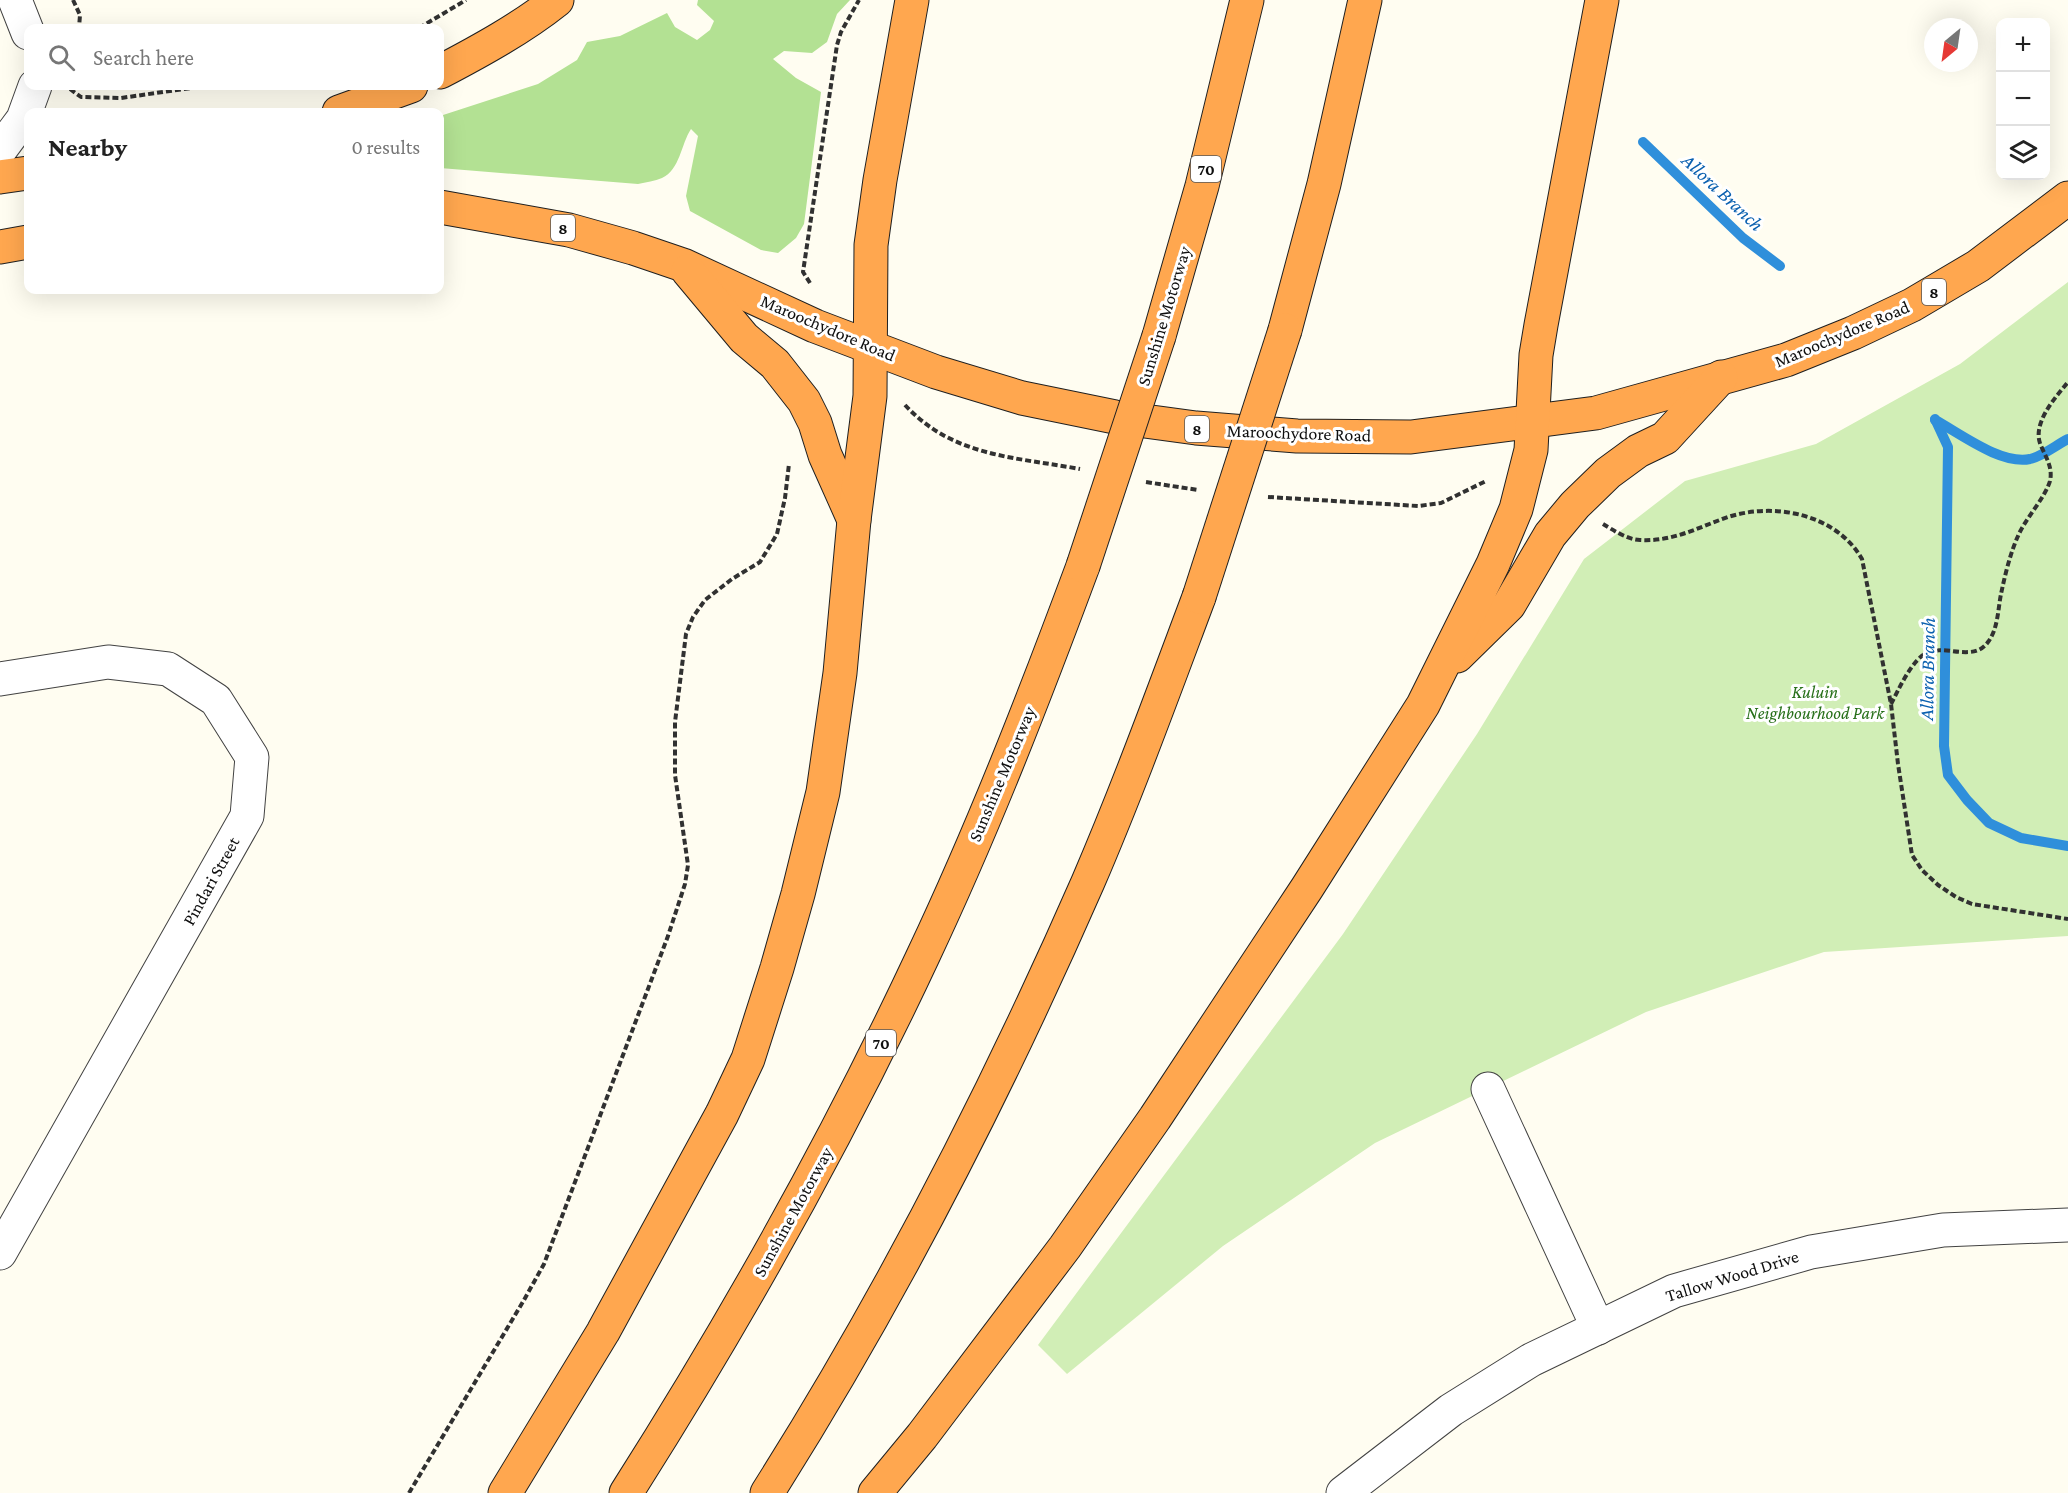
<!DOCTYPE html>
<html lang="en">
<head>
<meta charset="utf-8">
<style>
	body { margin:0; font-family:"Crimson Pro",serif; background:#f6f6f6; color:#222 }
	.controls { position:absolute; right:18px; top:18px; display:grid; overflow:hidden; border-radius:12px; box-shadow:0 6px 24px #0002 }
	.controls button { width:54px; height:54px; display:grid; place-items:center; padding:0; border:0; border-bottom:2px solid #e0e0e0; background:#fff; color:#222; font:30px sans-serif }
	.compass { position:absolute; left:1924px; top:18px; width:54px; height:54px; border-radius:50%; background:#fff; box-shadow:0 6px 24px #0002; rotate:209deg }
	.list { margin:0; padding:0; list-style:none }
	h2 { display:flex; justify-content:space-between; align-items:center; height:78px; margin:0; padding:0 24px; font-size:26px }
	h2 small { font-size:20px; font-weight:400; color:#767676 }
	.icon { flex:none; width:33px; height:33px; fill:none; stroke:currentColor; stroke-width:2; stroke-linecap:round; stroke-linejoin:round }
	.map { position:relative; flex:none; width:2068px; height:1493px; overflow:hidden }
	.search { position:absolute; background:#fff; box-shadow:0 6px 24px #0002; left:24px; top:24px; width:420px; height:66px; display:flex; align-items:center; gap:15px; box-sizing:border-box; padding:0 21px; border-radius:12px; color:#767676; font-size:22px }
	.panel { position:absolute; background:#fff; box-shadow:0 6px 24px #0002; left:24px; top:108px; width:420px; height:186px; border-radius:12px }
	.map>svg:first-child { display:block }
	.green { fill:#d1eeb6 }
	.forest { fill:#b3e193 }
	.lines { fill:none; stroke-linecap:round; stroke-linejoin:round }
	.stream { stroke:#2f8fdb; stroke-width:10 }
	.minor-casing { stroke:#424242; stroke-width:35 }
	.highway-casing { stroke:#202020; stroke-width:35 }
	.path { stroke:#313131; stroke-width:4; stroke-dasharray:6 3; stroke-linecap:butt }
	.minor { stroke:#fff; stroke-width:33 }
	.highway { stroke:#ffa74f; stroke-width:33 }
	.highway-bridge-casing { stroke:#202020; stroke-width:35; stroke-linecap:butt }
	.highway-bridge { stroke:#ffa74f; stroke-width:33 }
	.labels { text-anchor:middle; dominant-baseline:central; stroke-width:6; stroke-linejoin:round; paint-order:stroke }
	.shield { fill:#fff; stroke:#575757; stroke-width:1.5 }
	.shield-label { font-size:16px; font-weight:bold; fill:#0f0f0f }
	.street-label { font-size:18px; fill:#0f0f0f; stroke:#fff }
	.park-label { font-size:18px; font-style:italic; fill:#266f18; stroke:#fff }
	.water-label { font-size:20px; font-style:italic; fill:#0a60af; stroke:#fff }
</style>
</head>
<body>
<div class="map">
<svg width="2068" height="1493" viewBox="0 0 2068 1493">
	<rect width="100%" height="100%" fill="#fffdf1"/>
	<path class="green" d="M2068 282V936L1824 952 1646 1012 1375 1143 1223 1246 1067 1374 1038 1345 1343 934 1477 734 1584 559 1685 481 1816 444 1960 364Z"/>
	<path class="forest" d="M698 0H850L837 14 827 42 812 53 784 51 773 59 796 78 821 92 804 224 796 238 778 253 761 250 690 211 686 196 698 136 691 129C681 144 680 170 662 178 655 181 646 182 638 184L440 168V116L538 84 577 60 587 42 620 36 667 13 675 27 697 40 710 30 714 21 697 5Z"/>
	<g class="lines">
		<g class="stream">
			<path d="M1643 142 1743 238 1780 266"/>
			<path d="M1935 419 1948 447 1944 746 1948 775 1967 800 1989 823 2021 838 2068 846"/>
			<path d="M1935 420C1961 434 2001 465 2030 459 2043 456 2056 445 2068 439"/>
		</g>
		<defs>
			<g id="minor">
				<path d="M15 0 28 33"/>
				<path d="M0 150 23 119 35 86"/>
				<path d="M0 679 108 662 168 669 216 700 252 757 247 816 0 1253"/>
				<path d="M1488 1089 1598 1328"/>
				<path d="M1343 1493 1451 1410 1531 1360 1674 1291 1811 1252 1943 1230 2068 1225"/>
			</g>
			<g id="highway">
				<path d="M440 72C480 51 522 28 557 0"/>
				<path d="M339 112 411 86"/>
				<path d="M0 177 28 173"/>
				<path d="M440 207 569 230 633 248 683 265 815 326 936 372 1022 398 1115 417 1196 428 1297 436 1411 437 1596 413 1786 360 1853 333 1912 305 1978 266 2068 198"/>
				<path d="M0 247 28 242"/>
				<path d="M688 271 744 338 775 364 804 401 815 423 825 455 854 520"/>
				<path d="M1285 330 1324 184 1365 0"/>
				<path d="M1159 336 1202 186 1247 0"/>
				<path d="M1457 656 1509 605 1550 535 1575 505 1608 473 1638 451 1665 438 1721 377"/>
				<path d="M505 1493 603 1332 722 1114 748 1059 777 968 798 894 823 792 840 673 854 520 870 396 871 245 880 180 912 0"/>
				<path d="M626 1493C736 1320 836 1142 923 956 983 829 1034 698 1083 566"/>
				<path d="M767 1493C890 1299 996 1092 1088 882 1128 789 1163 693 1199 597"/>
				<path d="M875 1493 922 1436 1065 1247 1155 1118 1307 888 1423 705 1493 564 1516 509 1531 450 1536 355 1541 325 1602 0"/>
			</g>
		</defs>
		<use href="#minor" class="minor-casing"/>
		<use href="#highway" class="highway-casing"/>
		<g class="path">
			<path d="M73 0 80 15 79 28"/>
			<path d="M419 28 466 0"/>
			<path d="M70 89 81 97 121 98 205 86"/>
			<path d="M810 283 803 272 837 45 841 32 859 0"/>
			<path d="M905 405C953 457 1015 457 1080 469"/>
			<path d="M1146 482 1198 490"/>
			<path d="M1268 497 1418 506 1441 503 1486 481"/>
			<path d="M1603 524C1613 530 1628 540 1640 540 1673 542 1699 527 1728 517 1775 502 1836 514 1862 559L1891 704 1898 764 1912 855 1922 870 1938 885 1956 897 1972 904 2068 919"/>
			<path d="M1891 704C1899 689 1912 659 1928 652 1947 645 1974 662 1988 642 1998 629 1998 609 2001 594 2005 575 2010 554 2018 536 2025 519 2045 498 2050 481 2053 468 2046 457 2041 446 2031 424 2055 398 2068 382"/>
			<path d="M409 1493 524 1300 544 1264 668 936 685 884 688 865 675 775V722L686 634 693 617 705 600 732 579 760 562 777 534 785 498 789 464"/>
		</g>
		<use href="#minor" class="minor"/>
		<use href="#highway" class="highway"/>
		<defs>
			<g id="highway-bridge">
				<path d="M1083 566 1159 336"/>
				<path d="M1199 597 1285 330"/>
			</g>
		</defs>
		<use href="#highway-bridge" class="highway-bridge-casing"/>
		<use href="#highway-bridge" class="highway-bridge"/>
	</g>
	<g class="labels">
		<g class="shield">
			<rect x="1191" y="156" width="30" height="26" rx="4.5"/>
			<rect x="551" y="215" width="24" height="26" rx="4.5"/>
			<rect x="1922" y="279" width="24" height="26" rx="4.5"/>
			<rect x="1185" y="416" width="24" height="26" rx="4.5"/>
			<rect x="866" y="1030" width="30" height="26" rx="4.5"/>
		</g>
		<g class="shield-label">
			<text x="1206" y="169">70</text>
			<text x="563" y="228">8</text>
			<text x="1934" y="292">8</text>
			<text x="1197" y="429">8</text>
			<text x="881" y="1043">70</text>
		</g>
		<g class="street-label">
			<text transform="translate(1164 316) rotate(-73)">Sunshine Motorway</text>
			<text transform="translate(828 328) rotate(23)">Maroochydore Road</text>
			<text transform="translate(1842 334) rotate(-23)">Maroochydore Road</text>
			<text transform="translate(1299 433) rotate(2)">Maroochydore Road</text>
			<text transform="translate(1002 774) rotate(-67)">Sunshine Motorway</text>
			<text transform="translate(211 881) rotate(-61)">Pindari Street</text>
			<text transform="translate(793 1212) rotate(-61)">Sunshine Motorway</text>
			<text transform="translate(1732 1276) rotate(-17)">Tallow Wood Drive</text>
		</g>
		<g class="park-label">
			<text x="1815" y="692">Kuluin<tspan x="1815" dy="21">Neighbourhood Park</tspan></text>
		</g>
		<g class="water-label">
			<text transform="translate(1723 192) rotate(43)">Allora Branch</text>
			<text transform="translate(1927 669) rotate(-89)">Allora Branch</text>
		</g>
	</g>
</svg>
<div class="controls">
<button>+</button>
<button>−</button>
<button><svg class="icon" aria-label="layers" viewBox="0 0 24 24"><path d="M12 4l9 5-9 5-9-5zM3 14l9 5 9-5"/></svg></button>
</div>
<svg class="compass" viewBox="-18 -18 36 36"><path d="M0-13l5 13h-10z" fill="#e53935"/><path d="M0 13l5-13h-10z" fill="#767676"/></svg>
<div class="search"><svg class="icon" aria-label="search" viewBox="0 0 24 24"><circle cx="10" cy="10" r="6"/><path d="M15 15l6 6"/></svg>Search here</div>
<section class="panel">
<h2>Nearby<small>0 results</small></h2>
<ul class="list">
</ul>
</section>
</div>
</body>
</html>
